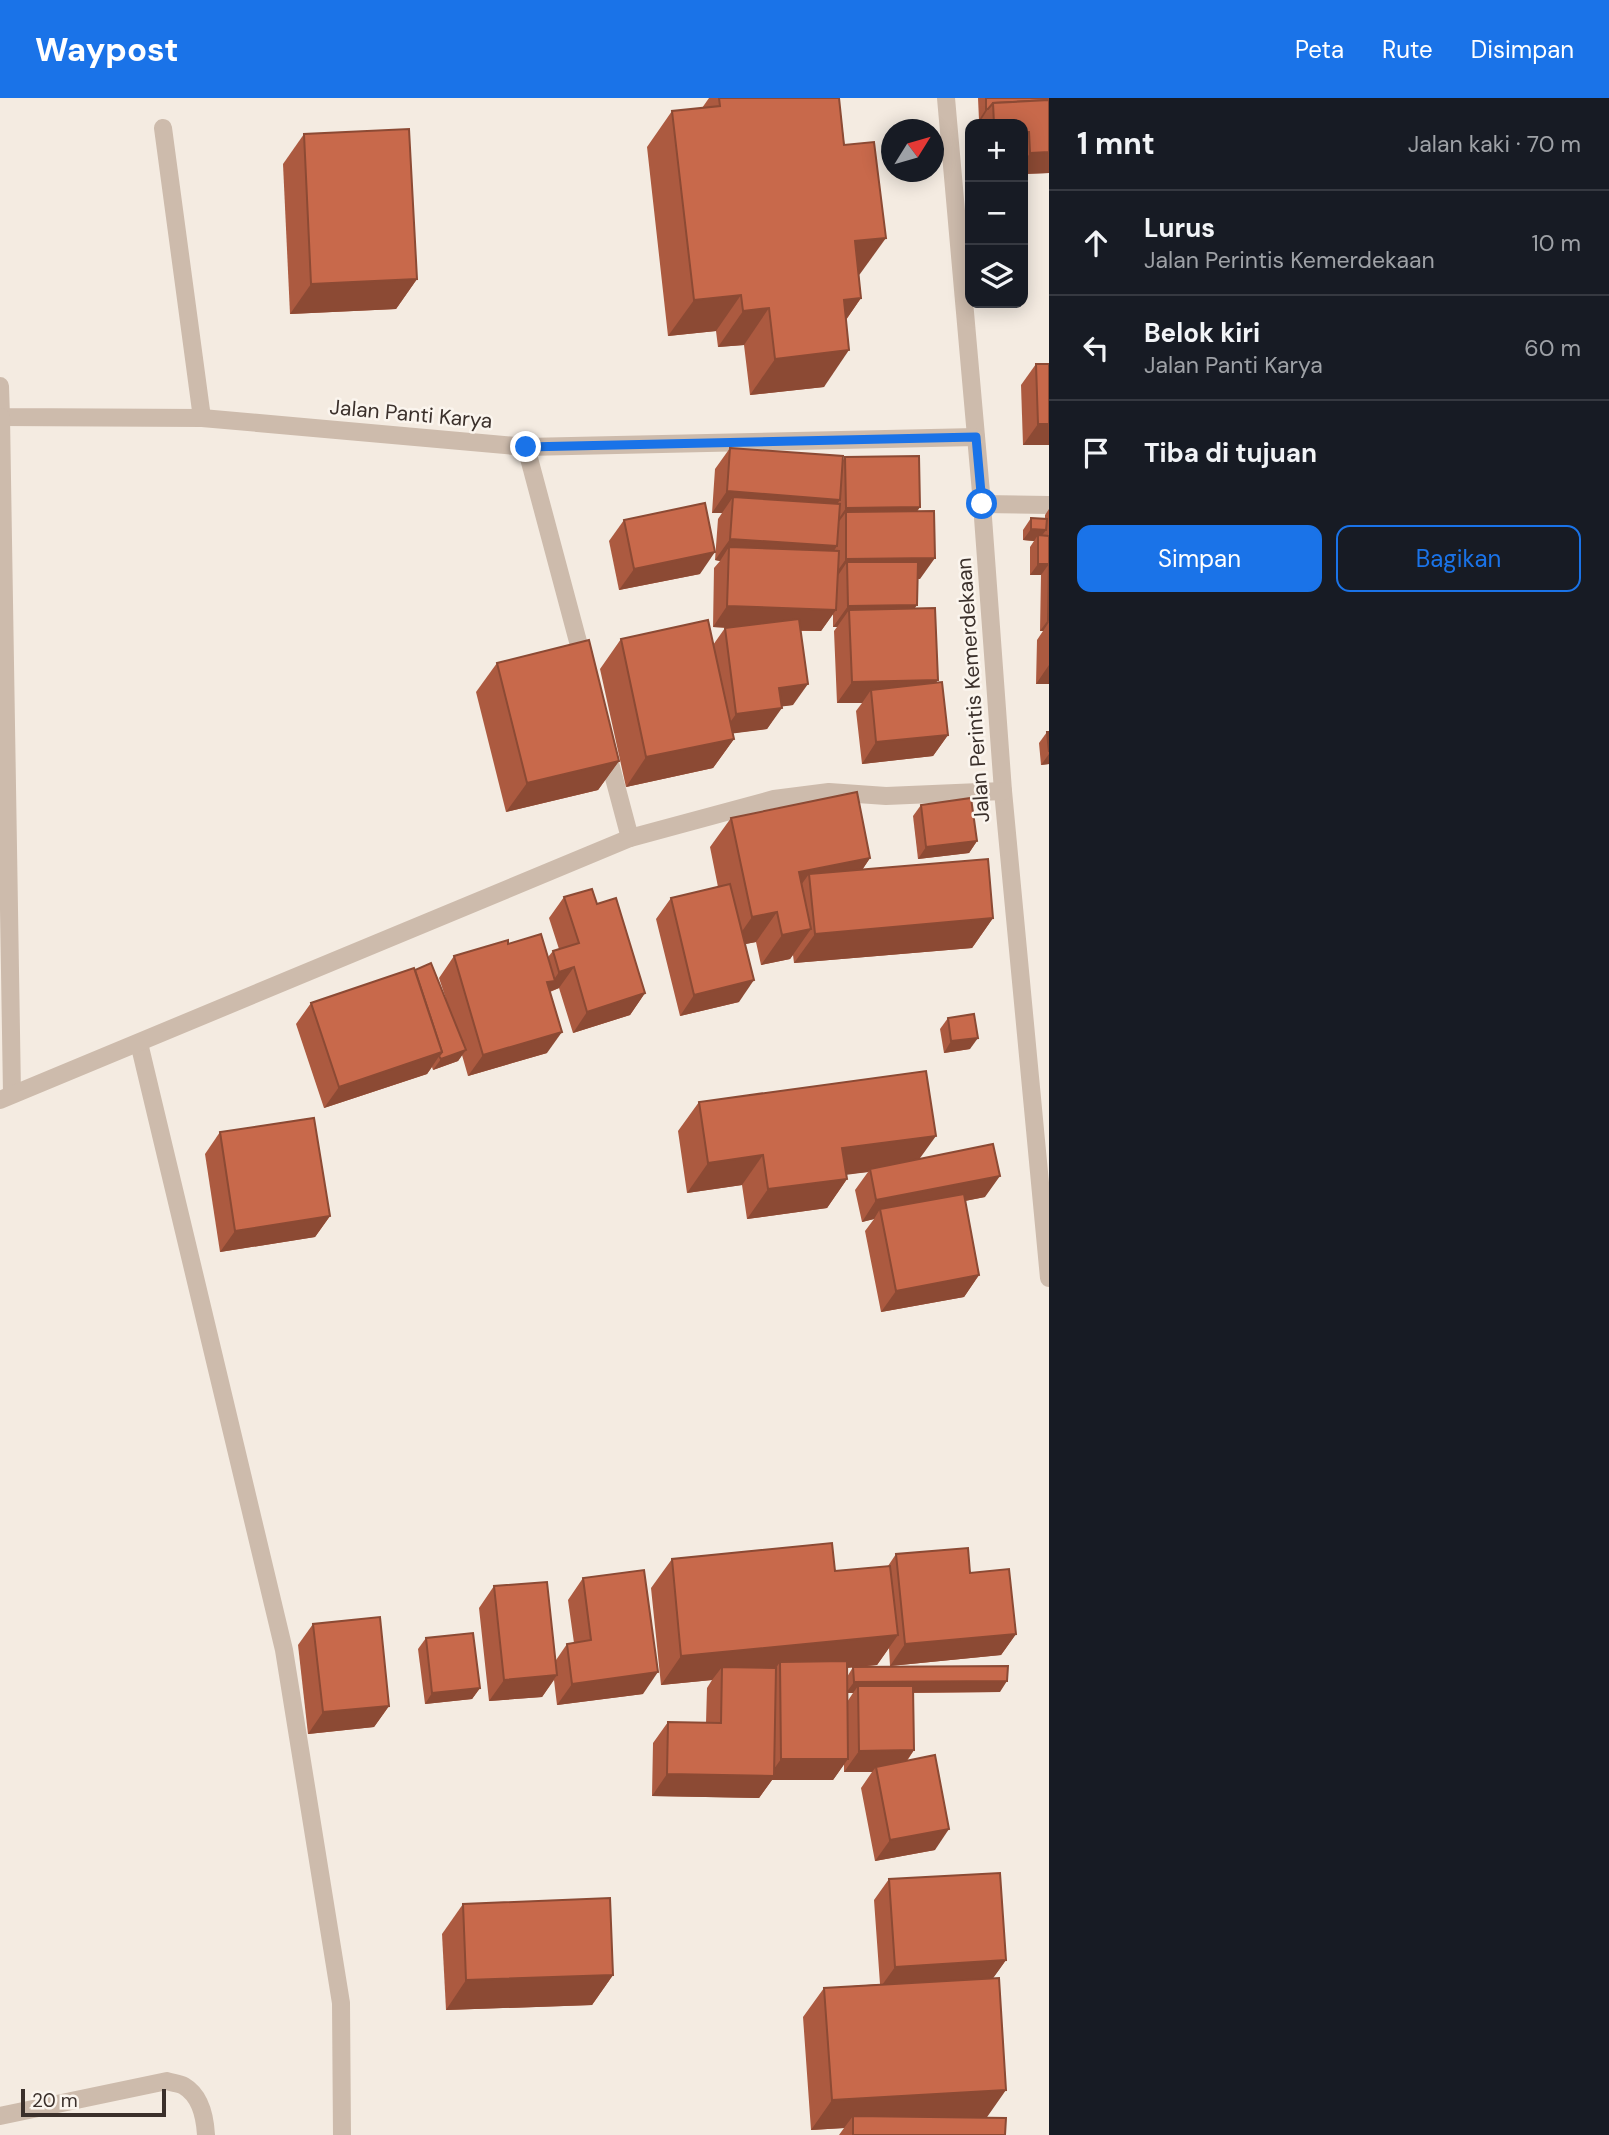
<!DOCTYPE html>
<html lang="id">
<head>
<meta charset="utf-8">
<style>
	body { margin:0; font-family:"DM Sans",sans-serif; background:#20242c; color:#f1f3f6 }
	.controls { position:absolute; right:21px; top:21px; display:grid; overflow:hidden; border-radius:14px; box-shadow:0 4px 18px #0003 }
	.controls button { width:63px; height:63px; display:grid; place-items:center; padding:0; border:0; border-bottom:2px solid #363941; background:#171b24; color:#f1f3f6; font:35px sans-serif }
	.compass { position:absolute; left:881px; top:21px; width:63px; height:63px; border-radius:50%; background:#171b24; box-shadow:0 4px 18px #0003; rotate:53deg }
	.scale { position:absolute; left:21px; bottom:18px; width:145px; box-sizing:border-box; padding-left:7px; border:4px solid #3b302b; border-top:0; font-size:19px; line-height:24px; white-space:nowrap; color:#3b302b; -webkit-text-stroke:5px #fbf5ee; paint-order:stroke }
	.stop { position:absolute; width:21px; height:21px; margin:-16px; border:5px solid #1a73e8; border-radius:50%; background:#fff }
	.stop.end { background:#1a73e8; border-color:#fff; box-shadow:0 2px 7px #0008 }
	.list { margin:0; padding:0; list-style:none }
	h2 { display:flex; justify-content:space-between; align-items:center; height:91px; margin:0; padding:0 28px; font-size:30px }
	h2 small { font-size:23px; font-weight:400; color:#9ea1a6 }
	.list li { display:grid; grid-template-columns:46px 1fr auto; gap:21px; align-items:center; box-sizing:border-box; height:105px; padding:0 28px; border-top:2px solid #363941 }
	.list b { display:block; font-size:26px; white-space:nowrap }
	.list p { margin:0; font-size:23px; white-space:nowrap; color:#9ea1a6 }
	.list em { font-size:23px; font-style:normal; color:#9ea1a6 }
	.actions { display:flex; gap:14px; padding:21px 28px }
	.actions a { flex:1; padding:16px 0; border:2px solid #1a73e8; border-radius:14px; text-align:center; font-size:24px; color:#1a73e8 }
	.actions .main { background:#1a73e8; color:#fff }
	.icon { flex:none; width:38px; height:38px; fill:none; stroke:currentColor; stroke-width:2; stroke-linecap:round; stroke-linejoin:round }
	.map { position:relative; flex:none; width:1049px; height:2037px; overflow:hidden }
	header { display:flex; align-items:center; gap:42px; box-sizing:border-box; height:98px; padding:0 35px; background:#1a73e8; color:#fff }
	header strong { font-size:33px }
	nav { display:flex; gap:38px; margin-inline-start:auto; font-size:24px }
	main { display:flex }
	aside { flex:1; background:#171b24 }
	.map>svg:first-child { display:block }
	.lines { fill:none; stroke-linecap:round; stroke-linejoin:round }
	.minor { stroke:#cdbbac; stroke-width:18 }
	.wall { fill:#ac5a40; fill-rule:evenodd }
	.shaded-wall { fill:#8c4a34 }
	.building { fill:#c8694b; stroke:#8c4a34; stroke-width:2 }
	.route { stroke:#1a73e8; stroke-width:9 }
	.labels { text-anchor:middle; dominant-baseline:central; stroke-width:5; stroke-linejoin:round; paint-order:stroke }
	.street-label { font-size:21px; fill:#3b302b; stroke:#fbf5ee }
</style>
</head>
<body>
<header>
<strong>Waypost</strong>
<nav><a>Peta</a><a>Rute</a><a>Disimpan</a></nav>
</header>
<main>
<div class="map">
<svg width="1049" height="2037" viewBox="0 0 1049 2037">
	<rect width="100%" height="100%" fill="#f4ebe1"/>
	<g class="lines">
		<g class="minor">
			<path d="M946 0 982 406 1003 693 1049 1180"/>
			<path d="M163 30 202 320"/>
			<path d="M0 288 1 319 202 320 526 349 976 339"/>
			<path d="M1 319 12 996"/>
			<path d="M526 349 584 566"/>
			<path d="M982 406 1049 407"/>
			<path d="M606 650 630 740"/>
			<path d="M139 945 284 1552 341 1905 342 2037"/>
			<path d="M0 1002 630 740 774 701 829 694 886 698 1003 693"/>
			<path d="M0 2018 167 1983C172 1985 179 1985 184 1988 201 1998 205 2019 206 2037"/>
		</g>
	</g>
	<g class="wall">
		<path d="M709 0H839L860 176 859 177 861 200 846 222 824 289 750 297 744 247 718 249 716 233 668 238 647 49 672 13 702 10Z"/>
		<path d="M978 0H1049V75L1023 76V26H978L981 22H979Z"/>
		<path d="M304 36 417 181 396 211 290 216 283 66Z"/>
		<path d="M1036 266H1049V347H1023L1021 287Z"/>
		<path d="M730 350 843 362 845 359 920 409 917 413 920 481H917L915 511 936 585 948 637 933 658 862 666 856 613 862 605H837L834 533 837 529H833V516L821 533H801L793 607 782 608 767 631 733 635 734 641 713 670 626 689 600 571 621 541 713 547 725 530H727L713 529 714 470 720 463 715 462 718 421 722 415H712L715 371Z"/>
		<path d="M1049 411V586H1036L1037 542 1043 533H1040L1041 477H1030V449L1034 443 1023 442V432L1031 420 1045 421V417Z"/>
		<path d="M624 422 700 476 619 492 609 443Z"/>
		<path d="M497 565 619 663 598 692 506 714 476 594Z"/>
		<path d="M1047 634H1049V666L1041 667 1039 645Z"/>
		<path d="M921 707 977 743 969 755 918 761 913 718Z"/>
		<path d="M731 720 870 760 862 772 993 820 972 850 794 865 793 857 790 861 761 867 756 844 745 846 739 904 680 918 656 821 671 800 718 789 710 749Z"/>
		<path d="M564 799 597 806 645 895 630 917 573 935 559 890 550 894 547 955 468 978 462 957 458 963 433 972 432 969 427 976 324 1010 296 926 311 905 415 872 446 901 439 880 454 858 508 846 548 859 553 853 559 851 549 820Z"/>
		<path d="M948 920 970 951 944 955 940 931Z"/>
		<path d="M699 1004 919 1061 985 1099 965 1103 979 1177 964 1199 881 1214 865 1133 874 1121 862 1124 855 1092 868 1074 847 1076V1081L827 1110 747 1121 742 1087 687 1095 678 1033Z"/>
		<path d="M220 1034 330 1118 315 1139 220 1154 205 1056Z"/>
		<path d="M896 1456 970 1475 1016 1536 1001 1557 890 1568 889 1550 877 1567 847 1570V1579L853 1569 1000 1594 914 1595V1652L907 1663 935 1752 875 1763 861 1690 872 1674H844V1666L833 1682H772L759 1700 652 1698 653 1645 668 1624 706 1625 707 1590 712 1582 661 1587 651 1490 672 1461 835 1473 888 1468ZM847 1595H853L847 1604Z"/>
		<path d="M583 1480 643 1596 557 1607 554 1582 542 1599 489 1603 479 1510 494 1488 556 1562 567 1546 574 1545 568 1502Z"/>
		<path d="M313 1526 389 1608 374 1629 308 1636 298 1547Z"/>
		<path d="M426 1540 480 1590 472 1601 425 1606 418 1551Z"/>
		<path d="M889 1781 1006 1862 993 1880 987 2019 1005 2037H839L844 2030 811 2032 803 1919 824 1890 880 1886 874 1802Z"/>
		<path d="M463 1806 613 1877 592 1907 446 1912 442 1836Z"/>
	</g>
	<g class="shaded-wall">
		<path d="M986 11H988L981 22H979Z"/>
		<path d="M1023 34H1029L1023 43Z"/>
		<path d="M1049 54V75L1023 76V66L1030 55Z"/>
		<path d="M886 140 860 176 829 179 855 143Z"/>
		<path d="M417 181 396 211 290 216 311 186Z"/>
		<path d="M741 197 716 233 668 238 694 202Z"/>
		<path d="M861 200 836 236 844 202Z"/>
		<path d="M769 210 744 247 718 249 743 213Z"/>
		<path d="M849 252 824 289 750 297 775 261Z"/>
		<path d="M1038 326H1049V347H1023Z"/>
		<path d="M727 393 840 402 825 423 733 399 722 415H712Z"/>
		<path d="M920 409 905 431 846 414 833 432H831L846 410Z"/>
		<path d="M1031 431 1046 432 1038 443V437L1034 443 1023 442Z"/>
		<path d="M730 441 837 448 823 470 729 449 720 463 715 462Z"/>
		<path d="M715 454 700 476 619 492 634 471Z"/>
		<path d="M935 460 920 481 848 482 847 464 835 482H831L846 461Z"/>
		<path d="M1038 466H1049L1041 477H1030Z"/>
		<path d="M917 507 902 529 849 512 837 529H833L848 508Z"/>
		<path d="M727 508 836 512 821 533 713 529Z"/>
		<path d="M1048 522 1049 524 1043 533H1040Z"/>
		<path d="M1049 567V586H1036Z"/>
		<path d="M938 582 923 603 871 592 862 605H837L852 584Z"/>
		<path d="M808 586 793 607 764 611 779 590Z"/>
		<path d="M782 610 767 631 721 637 736 616Z"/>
		<path d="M948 637 933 658 862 666 876 644Z"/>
		<path d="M734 641 713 670 626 689 646 659Z"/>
		<path d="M1049 656V666L1041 667Z"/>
		<path d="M619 663 598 692 506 714 527 685Z"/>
		<path d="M977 743 969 755 918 761 926 749Z"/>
		<path d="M870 760 850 790 809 776 791 801 799 774Z"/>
		<path d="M777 814 756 844 731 849 752 819Z"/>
		<path d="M993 820 972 850 794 865 815 836Z"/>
		<path d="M811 831 790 861 761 867 782 837Z"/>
		<path d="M574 869 559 890 546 895 547 884 553 883 559 874Z"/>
		<path d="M754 882 739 904 680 918 694 897Z"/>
		<path d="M645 895 630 917 573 935 587 914Z"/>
		<path d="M562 934 547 955 468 978 483 957Z"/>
		<path d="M978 940 970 951 944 955 951 943Z"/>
		<path d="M466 952 458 963 433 972 441 961Z"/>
		<path d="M442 954 427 976 324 1010 339 989Z"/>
		<path d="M936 1038 915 1067 870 1071 868 1074 822 1080 842 1050Z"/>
		<path d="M763 1057 742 1087 687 1095 708 1065Z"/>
		<path d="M1000 1078 985 1099 882 1119 880 1111 874 1121 862 1124 876 1102Z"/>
		<path d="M847 1081 827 1110 747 1121 768 1091Z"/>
		<path d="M330 1118 315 1139 220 1154 235 1133Z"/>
		<path d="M979 1177 964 1199 881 1214 896 1193Z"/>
		<path d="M1016 1536 1001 1557 890 1568 905 1546Z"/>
		<path d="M898 1537 877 1567 780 1576V1564L771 1577 722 1569 712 1582 661 1587 681 1558Z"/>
		<path d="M658 1574 643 1596 557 1607 572 1586Z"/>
		<path d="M557 1577 542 1599 489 1603 504 1582Z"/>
		<path d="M1007 1583 1000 1594 858 1595V1588L853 1595H846L854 1584Z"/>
		<path d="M480 1590 472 1601 425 1606 432 1595Z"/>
		<path d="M389 1608 374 1629 308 1636 323 1614Z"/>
		<path d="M914 1652 899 1673 876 1669 872 1674H844L859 1653Z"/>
		<path d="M781 1661H848L833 1682H772L759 1700 652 1698 667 1676 769 1678Z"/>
		<path d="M949 1731 935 1752 875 1763 890 1742Z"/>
		<path d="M1006 1862 991 1883 880 1890 895 1869Z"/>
		<path d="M613 1877 592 1907 446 1912 466 1882Z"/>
		<path d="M1006 1992 985 2022 853 2018 844 2030 811 2032 832 2002Z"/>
	</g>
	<g class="building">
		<path d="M719 0H839L844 47 874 44 886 140 855 143 861 200 844 202 849 252 775 261 769 210 743 213 741 197 694 202 672 13 720 8Z"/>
		<path d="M986 0H1048V2L993 5 988 11H986Z"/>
		<path d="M1049 2V54L1030 55 1029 34H1023V26H994L993 5Z"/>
		<path d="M409 31 417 181 311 186 304 36Z"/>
		<path d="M1036 266H1049V326H1038Z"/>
		<path d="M730 350 843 358 840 402 727 393Z"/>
		<path d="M919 358 920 409 846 410 845 359Z"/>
		<path d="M733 399 840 406 837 448 730 441Z"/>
		<path d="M705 405 715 454 634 471 624 422Z"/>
		<path d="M934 413 935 460 846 461V414Z"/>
		<path d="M1031 420 1047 421 1046 432 1031 431Z"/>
		<path d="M1038 437 1049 438V522H1048L1049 466H1038Z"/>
		<path d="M729 449 839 453 836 512 727 508Z"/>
		<path d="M847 464H918L917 507 848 508Z"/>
		<path d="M935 510 938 582 852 584 849 512Z"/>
		<path d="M799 521 808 586 779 590 782 610 736 616 725 530Z"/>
		<path d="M708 522 734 641 646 659 621 541Z"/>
		<path d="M589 542 619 663 527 685 497 565Z"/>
		<path d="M942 584 948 637 876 644 871 592Z"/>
		<path d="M1047 634H1049V654Z"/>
		<path d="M857 694 870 760 799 774 811 831 782 837 777 814 752 819 731 720Z"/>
		<path d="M971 700 977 743 926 749 921 707Z"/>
		<path d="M988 761 993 820 815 836 809 776Z"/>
		<path d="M730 786 754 882 694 897 671 800Z"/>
		<path d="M592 791 597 806 616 800 645 895 587 914 574 869 559 874 553 853 579 845 564 799Z"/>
		<path d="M541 836 555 883 547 884 562 934 483 957 454 858 508 842V846Z"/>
		<path d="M431 865 466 952 441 961 439 958 442 954 415 872Z"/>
		<path d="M414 870 442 954 339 989 311 905Z"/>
		<path d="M974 916 978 940 951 943 948 920Z"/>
		<path d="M926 973 936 1038 842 1050 847 1081 768 1091 763 1057 708 1065 699 1004Z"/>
		<path d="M314 1020 330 1118 235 1133 220 1034Z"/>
		<path d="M993 1046 1000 1078 876 1102 870 1071Z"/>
		<path d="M964 1096 979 1177 896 1193 880 1111Z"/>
		<path d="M832 1445 835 1473 890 1468 898 1537 681 1558 672 1461Z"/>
		<path d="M968 1450 970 1475 1009 1471 1016 1536 905 1546 896 1456Z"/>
		<path d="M644 1472 658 1574 572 1586 567 1546 591 1542 583 1480Z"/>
		<path d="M547 1484 557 1577 504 1582 494 1488Z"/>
		<path d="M380 1519 389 1608 323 1614 313 1526Z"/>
		<path d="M473 1535 480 1590 432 1595 426 1540Z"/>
		<path d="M847 1563 848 1661H781L780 1564Z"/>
		<path d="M1008 1568 1007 1583 854 1584 853 1569Z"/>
		<path d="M722 1569 776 1570 774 1678 667 1676 668 1624 721 1625Z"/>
		<path d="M858 1588H913L914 1652 859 1653Z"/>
		<path d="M935 1657 949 1731 890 1742 876 1669Z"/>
		<path d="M1000 1775 1006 1862 895 1869 889 1781Z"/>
		<path d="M610 1800 613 1877 466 1882 463 1806Z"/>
		<path d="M999 1880 1006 1992 832 2002 824 1890Z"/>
		<path d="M853 2018 1006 2020 1005 2037H853Z"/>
	</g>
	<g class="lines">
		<path class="route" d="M526 349 976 339 982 406"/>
	</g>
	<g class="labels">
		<g class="street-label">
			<text transform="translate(411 316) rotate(5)">Jalan Panti Karya</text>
			<text transform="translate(973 592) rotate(-94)">Jalan Perintis Kemerdekaan</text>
		</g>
	</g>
</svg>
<div class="controls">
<button>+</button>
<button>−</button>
<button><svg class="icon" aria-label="layers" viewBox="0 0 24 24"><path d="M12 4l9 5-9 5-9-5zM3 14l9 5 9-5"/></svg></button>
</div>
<svg class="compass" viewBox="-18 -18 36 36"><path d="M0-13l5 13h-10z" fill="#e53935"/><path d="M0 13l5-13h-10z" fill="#9ea1a6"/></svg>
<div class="scale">20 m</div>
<div class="stop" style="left:982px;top:406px"></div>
<div class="stop end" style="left:526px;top:349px"></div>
</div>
<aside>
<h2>1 mnt<small>Jalan kaki · 70 m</small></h2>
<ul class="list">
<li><svg class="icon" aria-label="ahead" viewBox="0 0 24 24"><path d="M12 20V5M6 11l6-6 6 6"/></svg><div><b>Lurus</b><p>Jalan Perintis Kemerdekaan</p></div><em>10 m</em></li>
<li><svg class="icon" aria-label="left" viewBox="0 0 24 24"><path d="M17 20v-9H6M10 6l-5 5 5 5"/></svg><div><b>Belok kiri</b><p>Jalan Panti Karya</p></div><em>60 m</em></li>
<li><svg class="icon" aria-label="arrive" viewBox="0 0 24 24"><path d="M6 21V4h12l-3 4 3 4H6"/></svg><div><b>Tiba di tujuan</b></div></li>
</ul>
<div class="actions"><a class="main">Simpan</a><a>Bagikan</a></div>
</aside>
</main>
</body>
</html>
